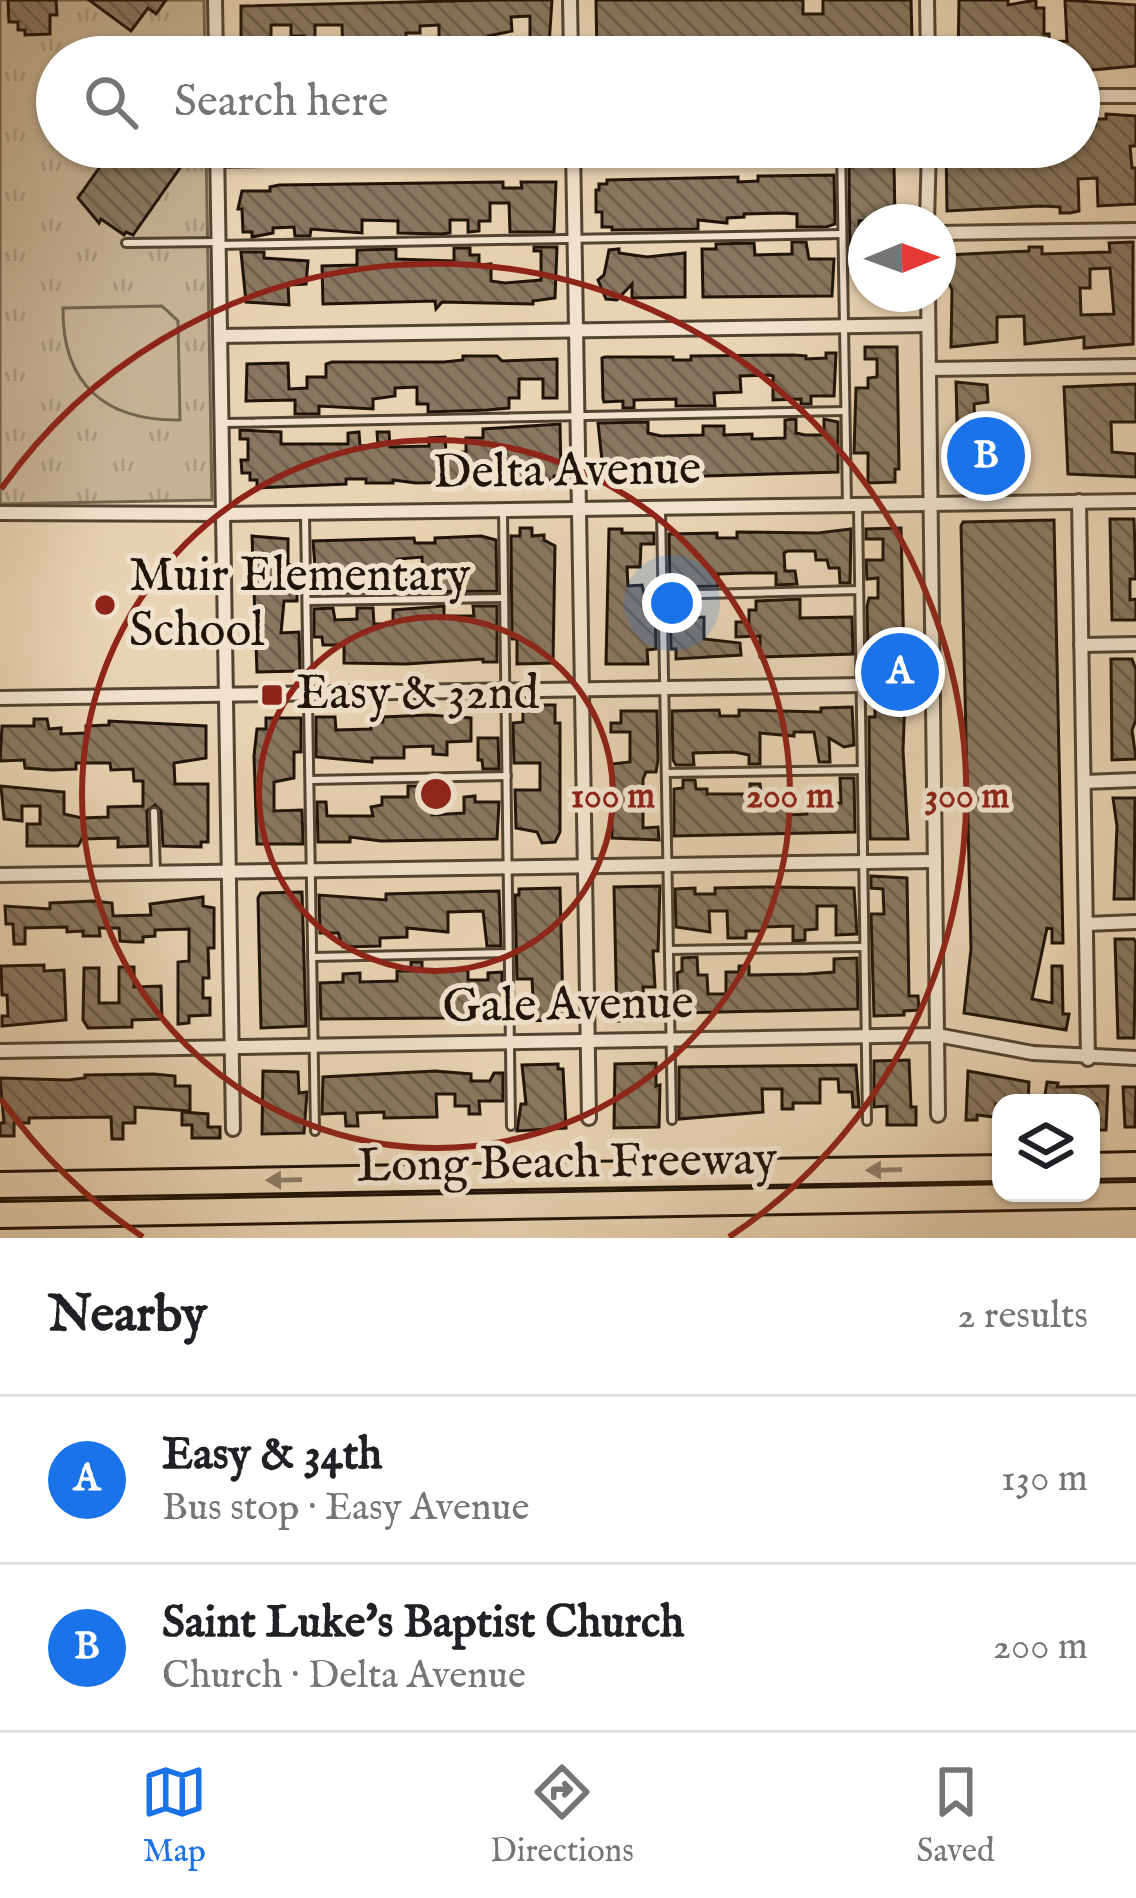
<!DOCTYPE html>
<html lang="en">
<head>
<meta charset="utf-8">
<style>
	body { margin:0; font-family:"IM FELL English",serif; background:#f2f2f2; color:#202124 }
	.controls { position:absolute; right:36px; bottom:36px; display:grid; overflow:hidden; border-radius:24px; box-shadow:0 3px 9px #0004 }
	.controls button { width:108px; height:108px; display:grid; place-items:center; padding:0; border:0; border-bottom:3px solid #e0e0e0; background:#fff; color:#202124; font:60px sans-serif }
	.compass { position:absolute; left:848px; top:204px; width:108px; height:108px; border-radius:50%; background:#fff; box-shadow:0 3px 9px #0004; rotate:89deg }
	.you { position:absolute; left:672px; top:603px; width:42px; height:42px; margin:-30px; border:9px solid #fff; border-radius:50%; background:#1a73e8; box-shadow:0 0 0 18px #1a73e833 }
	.badge { display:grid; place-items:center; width:78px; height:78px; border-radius:50%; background:#1a73e8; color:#fff; font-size:39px; font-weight:700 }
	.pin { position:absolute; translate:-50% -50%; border:6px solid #fff; box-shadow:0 3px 12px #0006 }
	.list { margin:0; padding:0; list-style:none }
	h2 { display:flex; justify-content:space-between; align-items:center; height:156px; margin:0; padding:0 48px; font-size:51px }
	h2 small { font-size:39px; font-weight:400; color:#757577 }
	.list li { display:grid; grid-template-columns:78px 1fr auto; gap:36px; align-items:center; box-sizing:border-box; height:168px; padding:0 48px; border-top:3px solid #e0e0e0 }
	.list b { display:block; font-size:45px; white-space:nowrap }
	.list p { margin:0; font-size:39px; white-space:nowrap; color:#757577 }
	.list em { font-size:39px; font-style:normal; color:#757577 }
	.icon { flex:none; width:66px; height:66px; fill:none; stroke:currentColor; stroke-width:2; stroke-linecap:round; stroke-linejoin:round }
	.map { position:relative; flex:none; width:1136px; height:1238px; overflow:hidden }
	.search { position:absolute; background:#fff; box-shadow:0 3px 9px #0004; left:36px; right:36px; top:36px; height:132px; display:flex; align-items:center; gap:30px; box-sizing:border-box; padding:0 42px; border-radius:66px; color:#757577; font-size:45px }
	.sheet { height:492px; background:#fff }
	nav { display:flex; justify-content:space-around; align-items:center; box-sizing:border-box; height:168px; border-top:3px solid #e0e0e0; background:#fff; font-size:33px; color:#757577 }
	nav a { display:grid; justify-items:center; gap:6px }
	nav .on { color:#1a73e8 }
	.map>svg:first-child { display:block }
	.park { fill:url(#park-tufts); stroke:#73644e; stroke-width:3 }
	.pitch { fill:#c6b395; stroke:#73644e; stroke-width:3 }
	.building { fill:url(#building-back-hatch); stroke:#201408; stroke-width:3; fill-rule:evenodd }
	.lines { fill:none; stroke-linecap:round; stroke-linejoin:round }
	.service-casing { stroke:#524432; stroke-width:12 }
	.minor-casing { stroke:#524432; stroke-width:18 }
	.motorway-casing { stroke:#201408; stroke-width:30 }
	.service { stroke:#f0e2cd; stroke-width:6 }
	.minor { stroke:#f0e2cd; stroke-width:12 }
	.motorway { stroke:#e8d3b2; stroke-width:24 }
	.oneway { fill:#8e7d66 }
	.ring { fill:none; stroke:#8f2418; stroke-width:6 }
	.poi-dot { fill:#8f2418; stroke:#f0e2cd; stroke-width:4.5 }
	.labels { text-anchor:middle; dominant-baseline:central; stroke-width:10; stroke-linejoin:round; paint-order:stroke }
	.street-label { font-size:48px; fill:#201408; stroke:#f0e2cd }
	.poi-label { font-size:48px; fill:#201408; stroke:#f0e2cd; text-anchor:start }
	.centre { fill:#8f2418; stroke:#f0e2cd; stroke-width:6 }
	.ring-label { font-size:36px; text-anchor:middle; font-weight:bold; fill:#8f2418; stroke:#f0e2cd; stroke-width:10; stroke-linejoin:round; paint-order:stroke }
</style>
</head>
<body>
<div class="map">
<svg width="1136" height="1238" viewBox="0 0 1136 1238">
	<defs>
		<pattern id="park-tufts" width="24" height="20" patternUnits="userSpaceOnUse" patternTransform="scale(3)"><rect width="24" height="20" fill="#c6b395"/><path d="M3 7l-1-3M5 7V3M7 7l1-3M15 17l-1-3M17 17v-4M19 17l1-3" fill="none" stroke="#aa997f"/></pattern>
		<pattern id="building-back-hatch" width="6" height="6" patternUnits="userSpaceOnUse" patternTransform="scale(3)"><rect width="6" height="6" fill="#887760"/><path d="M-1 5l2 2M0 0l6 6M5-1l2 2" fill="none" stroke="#6f604d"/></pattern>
	</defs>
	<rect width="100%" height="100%" fill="#e8d3b2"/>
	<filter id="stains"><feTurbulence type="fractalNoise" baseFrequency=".00167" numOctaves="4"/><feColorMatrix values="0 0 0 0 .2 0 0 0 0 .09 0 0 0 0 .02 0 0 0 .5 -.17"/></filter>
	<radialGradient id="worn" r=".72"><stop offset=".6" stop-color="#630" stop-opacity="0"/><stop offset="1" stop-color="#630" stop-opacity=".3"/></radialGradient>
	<path class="park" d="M0 0H204L205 57H57V147H206L212 500 0 504Z"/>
	<path class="pitch" d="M162 306 178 321 180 420C106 421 62 385 63 308Z"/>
	<g class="building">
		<path d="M8 0H56L57 15H50V34L25 35V30H18V22H9Z"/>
		<path d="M89 0H166L156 14 148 8 131 31Z"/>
		<path d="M492 0H552L549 45H541V57H530V16L511 17 512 31 488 36V46L451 45 450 39H439V25L420 26V33H406V41L393 42 394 57H370V48L352 49V57H343L342 25H315V55H304V36H291V25H271V43L258 44V57H241V6Z"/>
		<path d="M596 0H803V14H823V0H911L912 40 838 43V57H806V47L777 48V53L762 54 597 57Z"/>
		<path d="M959 0H1008V5L1036 0V8H1044V34H1049V42L1067 41 1065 0 1136 5V66L1080 71V57H1026V48H981V57H958Z"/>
		<path d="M1106 114 1136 116V146H1130L1132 168H1136V204L1098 206 1097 178 1078 179 1079 211 1070 213H1060V207L1042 206 947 211 946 147H1080L1081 125 1095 126V119H1106Z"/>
		<path d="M114 147H178L189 155 133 235 126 232 124 235 101 219 99 223 78 198Z"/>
		<path d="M894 164 895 219 859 221 861 259H850L849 167Z"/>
		<path d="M834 175 835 224 826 227H797V214L783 213 744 214V217L727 218V223L698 220V229L612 230V227H602V212H596V190H599V184H607V180L738 177V182L758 181V176Z"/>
		<path d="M503 182V188H522L521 182H556L554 232H510L509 203H490V221H479V231L468 232V220H450V233L441 234 398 233V221L362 220V233L311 229 310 236H295L294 227 273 228V233L252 237V232H243L242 209H238L242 191H270V187L279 185Z"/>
		<path d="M792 242H806L809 259H834L832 296 703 297 702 249H716V244L754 243 755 255 792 254Z"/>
		<path d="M1133 242V344L1084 348V337L1025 344 1024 316 997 317V342L951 347 952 290 947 279V255L1029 251V247H1042V254L1110 252 1109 243ZM1110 268 1114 314 1081 315 1080 288H1090V269Z"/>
		<path d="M534 247H557L555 298 533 301V304L442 302 436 309 435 301 323 304 322 266 357 265V250L396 249V259L454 261V248H470V255H479V265L491 264V281L505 283 541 280V251H534Z"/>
		<path d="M619 249V253L647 257 685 253V297L632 298V284L617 300 606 299 598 280 604 275 609 250Z"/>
		<path d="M241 252H264V258L308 261 306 284 288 285 289 305 246 302Z"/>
		<path d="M865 347H897L899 469H895V482L868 483V453H854L856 388H868V378L877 377V359H865Z"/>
		<path d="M826 353H836L834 396H811V404H801V399L773 400V376L769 375 740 376 741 392 714 393 715 406H676V399L634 400V408H623V401L604 402 603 398 602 358 605 357H673V360H691V356L793 355 806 356V359L826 358Z"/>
		<path d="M463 356H497L502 361 557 359V398H543V379H519V398H509V408L487 410 428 412V404H417V387L395 388V396L373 399V409L319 406V414H295V400L246 401 247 364 288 363 289 389 307 388V377H326V364L332 362H444L463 360Z"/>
		<path d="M956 382 987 385 988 402 974 404 975 430H1011L1012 457 958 458Z"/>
		<path d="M1136 384V422H1111L1112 452 1136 454V477L1068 474 1064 387Z"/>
		<path d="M796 419V433L805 435H824V419L838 422V472L604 479 598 423 648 422V433L661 436 703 435V426H724V435L752 434V439L785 438V420Z"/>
		<path d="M560 424 561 476H554V480L416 483 393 480V483H366V479H346V484L257 488V480H250V473H242L241 460H248V439H240V430L281 432V444H348V433L359 432 360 446 378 445 377 432H389L390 447 429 446V438L445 437 446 452H466V438H483V429Z"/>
		<path d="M1110 519H1134L1136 579H1130V600L1136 599V620H1112Z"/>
		<path d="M1054 520 1063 943H1052V929L1047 928 1032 999 1052 1003V966H1062L1063 1014H1069L1066 1030 964 1013 971 949 961 526 963 522Z"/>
		<path d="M520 528H532V536L544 535V540L555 546 553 663 517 664V639H512L511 536H520Z"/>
		<path d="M901 528 904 660H876L875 653H868L867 607 869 598H878V578L867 579 866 560H883V539H866V529Z"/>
		<path d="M609 529H622V533H654V544H641L640 567H627L628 586 642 585 647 605H655L656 649 647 650 648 664H606Z"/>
		<path d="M851 529 850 583H840L839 568H829L827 560H816L815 551H788L784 553 785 571H795L797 584 776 585V573H746L718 574V586L670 587 669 534 717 533V538H737V532L818 533Z"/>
		<path d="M252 536 288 539V565L297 564V601H284L281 633 299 632 300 671 257 672Z"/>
		<path d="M481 536 496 540 497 591 317 593 313 541 414 538 415 543H435V538ZM422 557 423 576H417L418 580H399L398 559Z"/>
		<path d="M800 599V618L852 617 853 654 760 657V636L736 637V622H749V610H756V601Z"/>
		<path d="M670 605H683V618L704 617V639L740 643 741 655 676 659V649H671Z"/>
		<path d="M444 606V616H474L473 606H497V662H483V659L406 664 344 663V645H323L322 637H314V609L333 608 335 620 357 619V608H373L374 624H393V610Z"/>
		<path d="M1111 659H1132L1136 670V720L1132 730 1136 759 1112 760Z"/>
		<path d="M905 699 903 750 908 839H870L869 717H875V700Z"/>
		<path d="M535 705H555V723H560V832L555 842 542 843 537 832 516 828 515 790H540V763H514L513 723 523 722V710H535Z"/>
		<path d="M852 707 854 745 844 747 829 738 830 762H819L814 732H794V736L760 733V764H749V755L734 752 693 753 694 765H676L673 760 672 711 719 710 720 716H739V710L821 712V708Z"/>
		<path d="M621 711H657L658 760 656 772H646L643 779V828L658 827 659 840 612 838 611 764 630 762V732H611V723H621Z"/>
		<path d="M429 715 471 718V741L447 742V755L433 754V746L404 747V758H372V762L316 757V717H335L336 730 371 729V722H383V717Z"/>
		<path d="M266 718H301V752H294V778L274 782V811L302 810 303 844H257L254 756 257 729H266Z"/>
		<path d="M34 719H47L49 729 61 728V734L86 733V726L109 725V721L206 726V758L174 763 175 784H208V842H201V847L163 846 161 811 155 805 147 811 148 846 118 847V838L82 839 78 846H27V824H40V806H22V821L4 819 1 786 64 792V814L82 818 108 817V807L143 806V781H134L133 769 111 770 110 763H76V769L52 770 25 768 24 760 0 761 2 726H34Z"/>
		<path d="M478 738H498L499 769H483L482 760H478Z"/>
		<path d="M840 778H854L855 832 674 836V789L683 788V780H695L696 789H707V794H750V784H760L761 793 788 792V815L807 814V804L841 803Z"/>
		<path d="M408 786H421V804H431L432 815 464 813V797L475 796V802H499L497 839 381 841 350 837V842H318L317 802H326L327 816H373L371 807 382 805V797H408Z"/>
		<path d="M1113 798H1135L1134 899H1114L1117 826Z"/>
		<path d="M871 876 907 878 909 996H918L919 1010 904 1011V1015L874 1016 871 914H884L883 889 871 888Z"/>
		<path d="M660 886 658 951H653L655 987H643L644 1005H655V1017H642V1021H617L614 887Z"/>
		<path d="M767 887 854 888 857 934 836 935V906H817V929L805 930V940L793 941V926L763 927V931H746V938H728L727 911H709L710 932 676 927 675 889 695 888V894H715V888Z"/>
		<path d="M560 888 563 1009 560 1020 518 1021V1009H530L529 997H533L532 979H517L515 895H519V889Z"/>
		<path d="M499 891 501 946H487L483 911 448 912V932L407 928V937L380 938V946L343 947 338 933H320L319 895 386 900V894Z"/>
		<path d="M302 892 306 1026 261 1028 258 898 261 893Z"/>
		<path d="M203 897V906L214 908V948H208L209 978H203V998H210V1015L189 1016V1023L178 1024V962L189 961V929L155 930V936L143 937V942H133L120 941 119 928H99L100 936H83V931L67 932V927L25 928V944H14L13 924H6L5 906 50 909V903L94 901 112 903 113 916 151 915 150 904Z"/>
		<path d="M1115 939H1134L1136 943 1134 1038H1118Z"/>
		<path d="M697 957 698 975H707L708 994H726V972H739V966H749V975L807 974 834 972V959L857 958 858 1009 679 1013 677 973 682 971V958Z"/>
		<path d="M411 962H422V970H468V980H488V973L502 972V1011H491V1016L449 1018 321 1019 320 983 343 982V974L360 973V982L397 981V971H411Z"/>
		<path d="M44 965V971L64 970 66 1020 2 1026V1016H8L7 995H2L1 966Z"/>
		<path d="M119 967H134V987L161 986 162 1019 132 1020V1027L88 1028 83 1020 84 968H99V1003H119Z"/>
		<path d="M909 1060 911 1107H916V1125H887V1106L874 1107V1061Z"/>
		<path d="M656 1063V1086L660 1085 659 1127 614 1128 615 1064Z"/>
		<path d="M558 1064V1069H563L566 1128 517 1131 521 1104H526L522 1065Z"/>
		<path d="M856 1065 859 1107H853L852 1092H839L838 1079H820V1103H793V1109H782V1089H762L763 1112 679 1119V1067Z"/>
		<path d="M263 1071 298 1072 299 1093 307 1092 304 1133 262 1134Z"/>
		<path d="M435 1071 471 1074V1081H490L494 1073H503V1101H479L480 1114H469V1106H455V1094H436L437 1117 384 1118V1112L357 1113 358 1126H346L345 1113 322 1114 323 1077Z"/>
		<path d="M968 1071 1029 1082 1028 1103 996 1104 994 1117 977 1115V1120H966Z"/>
		<path d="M154 1074 175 1076V1086H190V1111L135 1107V1123H123V1139H112L111 1117 29 1118V1123H14V1136H0V1123H4L0 1078 68 1080 85 1078V1075Z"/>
		<path d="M1047 1082 1058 1083 1057 1087 1108 1086 1106 1130H1096L1097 1104 1044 1101Z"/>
		<path d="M1123 1087H1136L1135 1127H1125Z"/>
		<path d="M182 1112 208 1114V1127H220V1138H192V1125H182Z"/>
	</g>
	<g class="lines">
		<defs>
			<g id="service">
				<path d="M841 148 847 505"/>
				<path d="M126 243 219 242"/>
				<path d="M219 245 842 234"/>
				<path d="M225 423 845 411"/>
				<path d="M858 508 867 1121"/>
				<path d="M661 510 672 1120"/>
				<path d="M503 512 511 1126"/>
				<path d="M305 516 315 1131"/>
				<path d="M662 595 859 590"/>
				<path d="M307 601 504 598"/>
				<path d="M666 773 862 770"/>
				<path d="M310 780 507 776"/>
				<path d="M154 812 156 873"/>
				<path d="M669 950 863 947"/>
				<path d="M312 957 509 953"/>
			</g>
			<g id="minor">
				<path d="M215 0 216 57"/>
				<path d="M570 0 571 57"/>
				<path d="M927 0 928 57"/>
				<path d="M1079 96H1136"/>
				<path d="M217 147 233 1129"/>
				<path d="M573 147 589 1118"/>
				<path d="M217 160 842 147"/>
				<path d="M927 222 929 147"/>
				<path d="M938 233 1136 230"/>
				<path d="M928 294 938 1115"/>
				<path d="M221 336 928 325"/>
				<path d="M929 369 1136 366"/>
				<path d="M1079 501 1088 1059"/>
				<path d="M0 513 225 514 1136 501"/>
				<path d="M1081 645 1136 644"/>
				<path d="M0 698 933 684"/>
				<path d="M1084 782 1136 780"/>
				<path d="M0 875 935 861"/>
				<path d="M1086 924 1136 922"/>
				<path d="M0 1051 937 1035 1033 1053 1136 1058"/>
			</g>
			<g id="motorway">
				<path d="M1091 1166 1136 1165"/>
				<path d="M0 1185 1001 1168"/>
				<path d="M0 1215 1136 1195"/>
			</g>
		</defs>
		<use href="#service" class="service-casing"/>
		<use href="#minor" class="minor-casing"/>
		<use href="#motorway" class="motorway-casing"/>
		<use href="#service" class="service"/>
		<use href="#minor" class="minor"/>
		<use href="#motorway" class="motorway"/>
	</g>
	<defs><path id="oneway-solid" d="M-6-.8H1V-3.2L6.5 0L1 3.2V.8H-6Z" transform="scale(3)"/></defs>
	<g class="oneway">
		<use href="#oneway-solid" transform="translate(884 1170) rotate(179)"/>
		<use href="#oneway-solid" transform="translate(284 1180) rotate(179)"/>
	</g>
	<g class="ring">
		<circle cx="436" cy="794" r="177"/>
		<circle cx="436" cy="794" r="354"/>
		<path d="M143 1237A531 531 0 0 1 1 1099M1 489A531 531 0 1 1 729 1237"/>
	</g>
	<g class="poi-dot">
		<circle cx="105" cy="605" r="12"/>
		<rect x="260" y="683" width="24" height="24" rx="6"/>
	</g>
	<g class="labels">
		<g class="street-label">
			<text transform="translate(567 472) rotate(-1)">Delta Avenue</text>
			<text transform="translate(568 1006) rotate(-1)">Gale Avenue</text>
			<text transform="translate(567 1164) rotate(-1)">Long Beach Freeway</text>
		</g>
		<g class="poi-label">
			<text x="129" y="577">Muir Elementary<tspan x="129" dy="55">School</tspan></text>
			<text x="296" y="695">Easy &amp; 32nd</text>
		</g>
	</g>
	<circle cx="436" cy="794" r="18" class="centre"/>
	<g class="ring-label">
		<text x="613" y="807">100 m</text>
		<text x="790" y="807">200 m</text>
		<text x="967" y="807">300 m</text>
	</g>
	<rect width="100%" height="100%" filter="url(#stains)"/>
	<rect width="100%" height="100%" fill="url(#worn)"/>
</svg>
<div class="controls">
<button><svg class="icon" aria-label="layers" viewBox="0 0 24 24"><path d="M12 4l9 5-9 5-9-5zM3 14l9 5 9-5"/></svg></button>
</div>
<svg class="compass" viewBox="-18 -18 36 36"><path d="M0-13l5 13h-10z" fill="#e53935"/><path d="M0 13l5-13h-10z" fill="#757577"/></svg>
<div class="you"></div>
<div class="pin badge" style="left:900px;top:672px">A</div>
<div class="pin badge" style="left:986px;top:456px">B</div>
<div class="search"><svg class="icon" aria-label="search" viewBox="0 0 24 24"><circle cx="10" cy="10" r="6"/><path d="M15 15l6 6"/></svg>Search here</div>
</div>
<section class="sheet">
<h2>Nearby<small>2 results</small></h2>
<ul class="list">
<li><span class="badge">A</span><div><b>Easy &amp; 34th</b><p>Bus stop · Easy Avenue</p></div><em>130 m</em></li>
<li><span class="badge">B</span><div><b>Saint Luke's Baptist Church</b><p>Church · Delta Avenue</p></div><em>200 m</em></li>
</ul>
</section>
<nav>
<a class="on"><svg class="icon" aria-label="map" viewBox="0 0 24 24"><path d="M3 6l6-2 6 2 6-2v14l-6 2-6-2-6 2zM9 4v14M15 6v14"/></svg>Map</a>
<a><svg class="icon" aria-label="directions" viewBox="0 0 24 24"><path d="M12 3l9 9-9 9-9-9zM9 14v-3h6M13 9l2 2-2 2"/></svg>Directions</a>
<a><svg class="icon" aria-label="saved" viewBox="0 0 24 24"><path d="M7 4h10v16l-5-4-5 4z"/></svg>Saved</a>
</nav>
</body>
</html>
